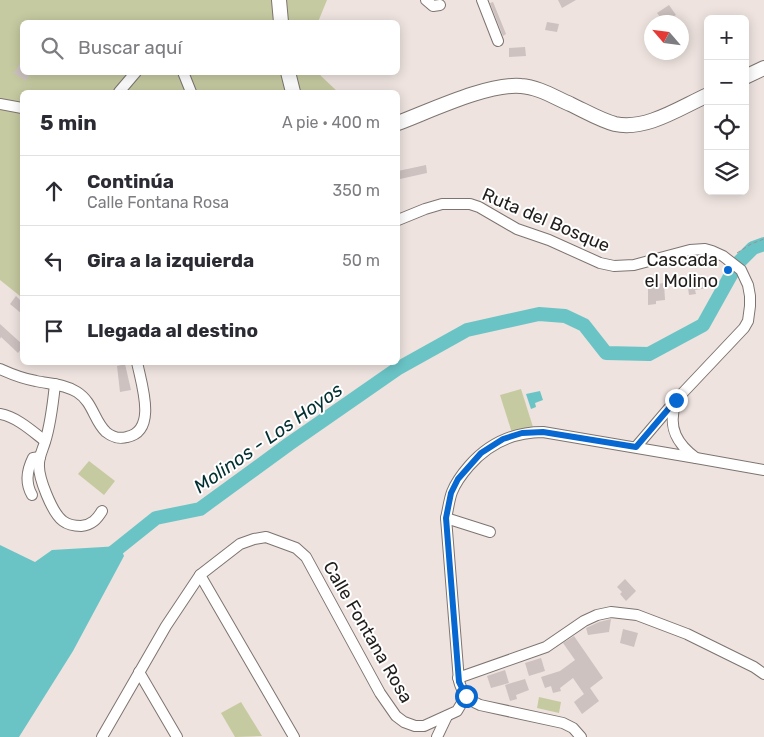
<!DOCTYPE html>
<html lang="es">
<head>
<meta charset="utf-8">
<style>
	body { margin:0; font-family:Rubik,sans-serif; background:#f7f7f7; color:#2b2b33 }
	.controls { position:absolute; right:15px; top:15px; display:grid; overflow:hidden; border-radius:8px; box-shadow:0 2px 12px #0003 }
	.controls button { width:45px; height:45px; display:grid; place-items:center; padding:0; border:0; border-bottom:1px solid #e1e1e2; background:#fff; color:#2b2b33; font:25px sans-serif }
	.compass { position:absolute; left:644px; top:15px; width:45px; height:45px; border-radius:50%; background:#fff; box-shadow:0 2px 12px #0003; rotate:298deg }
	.stop { position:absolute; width:15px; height:15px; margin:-11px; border:4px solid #0868d1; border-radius:50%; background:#fff }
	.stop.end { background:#0868d1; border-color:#fff; box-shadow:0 1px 5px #0008 }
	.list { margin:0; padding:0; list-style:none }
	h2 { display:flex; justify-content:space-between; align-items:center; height:65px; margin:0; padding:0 20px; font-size:21px }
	h2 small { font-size:16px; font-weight:400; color:#7c7c81 }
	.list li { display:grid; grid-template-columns:32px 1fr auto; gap:15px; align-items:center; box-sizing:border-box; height:70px; padding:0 20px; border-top:1px solid #e1e1e2 }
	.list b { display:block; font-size:19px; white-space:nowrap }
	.list p { margin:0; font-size:16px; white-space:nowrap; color:#7c7c81 }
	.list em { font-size:16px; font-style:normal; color:#7c7c81 }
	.icon { flex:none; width:28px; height:28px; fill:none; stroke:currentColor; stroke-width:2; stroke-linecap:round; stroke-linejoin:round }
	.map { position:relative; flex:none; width:764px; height:737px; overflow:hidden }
	.search { position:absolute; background:#fff; box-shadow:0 2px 12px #0003; left:20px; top:20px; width:380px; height:55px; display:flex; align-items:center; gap:12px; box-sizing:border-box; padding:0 18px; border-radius:8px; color:#7c7c81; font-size:19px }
	.panel { position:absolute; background:#fff; box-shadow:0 2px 12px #0003; left:20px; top:90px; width:380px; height:275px; border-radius:8px }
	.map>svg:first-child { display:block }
	.green { fill:#c6caa1 }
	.water { fill:#6ac4c6 }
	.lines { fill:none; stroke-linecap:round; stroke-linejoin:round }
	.river { stroke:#6ac4c6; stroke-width:14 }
	.building { fill:#cdc2c0 }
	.minor-casing { stroke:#7d7470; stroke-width:12 }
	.major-casing { stroke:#7d7470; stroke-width:16 }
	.path { stroke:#99918e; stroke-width:1; stroke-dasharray:4 2.5; stroke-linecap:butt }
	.minor { stroke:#fff; stroke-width:10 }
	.major { stroke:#fff; stroke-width:14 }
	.route { stroke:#0868d1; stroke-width:6 }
	.poi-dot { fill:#0868d1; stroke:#fff; stroke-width:2 }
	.labels { text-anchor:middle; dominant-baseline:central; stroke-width:4; stroke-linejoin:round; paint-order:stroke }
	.street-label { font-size:18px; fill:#201d1b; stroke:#fff }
	.poi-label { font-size:18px; fill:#201d1b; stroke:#fff; text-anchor:end }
	.water-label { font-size:19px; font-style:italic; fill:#023031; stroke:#fff }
</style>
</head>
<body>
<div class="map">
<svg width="764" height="737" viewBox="0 0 764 737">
	<rect width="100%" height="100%" fill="#eee3df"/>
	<g class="green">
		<path d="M0 0H327L318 22H22V72L319 73 321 76 338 92H22V294L20 296 0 280Z"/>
		<path d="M521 389 533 427 512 433 500 395Z"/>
		<path d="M89 461 115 481 104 495 78 474Z"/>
		<path d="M539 697 561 702 559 713 537 708Z"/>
		<path d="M241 702 262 736 235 737 221 713Z"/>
	</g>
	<g class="water">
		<path d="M540 391 543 400 535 403 536 407 531 409 526 394Z"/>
		<path d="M0 545 35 562 52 550 120 546 124 556 73 651 19 737H0Z"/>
	</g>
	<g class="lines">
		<path class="river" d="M106 558 156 518 200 509 289 444 397 369 467 330 539 314 565 316 584 325 606 353 649 354 703 325 737 264 753 248 764 244"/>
	</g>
	<g class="building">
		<path d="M558 0H576L562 8Z"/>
		<path d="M493 2 506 34 503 36 490 3Z"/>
		<path d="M669 5 676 15 664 22 657 13Z"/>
		<path d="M547 22 559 24 557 32 545 30Z"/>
		<path d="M525 47 526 56 509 57V48Z"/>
		<path d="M22 60V72H31L26 81 12 72H15Z"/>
		<path d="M426 165 427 173 400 179 398 171Z"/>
		<path d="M696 280V283L712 281 713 287 695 290 696 294 689 295 687 281Z"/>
		<path d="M664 283 665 300 656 301V304L648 305V285Z"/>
		<path d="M16 296 22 302V314L10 304Z"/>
		<path d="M0 324 22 344V348L18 353 1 337 0 339Z"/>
		<path d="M125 364 131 390 120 392 117 366Z"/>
		<path d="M625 579 636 591 626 601 620 594 622 592 617 587Z"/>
		<path d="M611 619 609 632 588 635 586 628 599 622Z"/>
		<path d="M623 629 638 633 634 647 620 643Z"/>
		<path d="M574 636 603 678 590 688 599 701 582 714 574 702 584 694 573 678 560 688 561 691 553 693 551 686 545 688 541 677 560 671 575 660 563 643Z"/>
		<path d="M541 658 545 671 529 676 525 663Z"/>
		<path d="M505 670 509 683 491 688 487 676Z"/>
		<path d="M525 679 529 690 516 695 517 699 510 701 505 685Z"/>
	</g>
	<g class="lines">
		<defs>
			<g id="minor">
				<path d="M426 0 433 6 440 5"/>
				<path d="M482 0 498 41"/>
				<path d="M183 72 191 92"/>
				<path d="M119 92 136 72"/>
				<path d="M0 104 22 108"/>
				<path d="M398 220 425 209 442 204H470L479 207 517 229 549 240 600 263 614 266 634 265 690 250 705 249 712 251 723 256 741 270 748 285 750 296V306L748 321 744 328 676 400 636 447"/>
				<path d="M0 369C11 374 24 379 36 381 50 384 64 384 77 392 93 402 94 421 106 432 112 437 120 439 127 437 158 431 141 383 137 362"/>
				<path d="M55 384C53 403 51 423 45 442 43 449 39 456 39 464 38 477 52 513 63 521 67 524 75 526 81 526 92 525 97 519 102 511"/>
				<path d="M675 405C668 428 677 444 696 458L764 470"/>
				<path d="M0 414C17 417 32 431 45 441"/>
				<path d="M32 495C25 483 27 470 33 458L40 457"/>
				<path d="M446 518 490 532"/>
				<path d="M200 575 294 737"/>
				<path d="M139 672 177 737"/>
				<path d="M458 678 546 647 584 621 597 615 611 612 637 615 687 634 754 667 764 674"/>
				<path d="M102 737 166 626 200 575 240 544 254 539 266 537 296 548 306 557 380 693 396 716 404 722 415 726H424L457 711 466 696"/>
				<path d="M437 737 447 716"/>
				<path d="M581 737 573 728 563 723 480 705C468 700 462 693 459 681L446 518C448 510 449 500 452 492 456 482 462 474 469 466 489 443 513 432 543 432L696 458"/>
			</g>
			<g id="major">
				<path d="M279 0 281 22"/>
				<path d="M288 72 293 92"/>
				<path d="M745 77 764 68"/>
				<path d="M398 123C430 111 488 83 521 86 538 87 554 97 570 104 585 111 600 120 615 124 646 131 681 107 708 95"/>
			</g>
		</defs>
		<use href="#minor" class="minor-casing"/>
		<use href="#major" class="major-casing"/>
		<path class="path" d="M737 253 751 244 764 239"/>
		<use href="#minor" class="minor"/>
		<use href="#major" class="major"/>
	</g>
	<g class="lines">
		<path class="route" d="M466 696 459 682 446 518 451 493 458 479 481 453 503 439 522 433 543 432 636 447 676 400"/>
	</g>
	<circle class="poi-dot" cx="728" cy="270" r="5"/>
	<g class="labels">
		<g class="street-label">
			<text transform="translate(546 220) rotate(23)">Ruta del Bosque</text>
			<text transform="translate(368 632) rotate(60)">Calle Fontana Rosa</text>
		</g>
		<g class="poi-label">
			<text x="718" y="260">Cascada<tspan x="718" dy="21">el Molino</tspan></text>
		</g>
		<g class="water-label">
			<text transform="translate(268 438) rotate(-35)">Molinos - Los Hoyos</text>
		</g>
	</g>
</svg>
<div class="controls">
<button>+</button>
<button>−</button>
<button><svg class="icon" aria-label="locate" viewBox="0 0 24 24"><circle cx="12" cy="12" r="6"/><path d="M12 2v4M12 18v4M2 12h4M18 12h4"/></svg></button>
<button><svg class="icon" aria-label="layers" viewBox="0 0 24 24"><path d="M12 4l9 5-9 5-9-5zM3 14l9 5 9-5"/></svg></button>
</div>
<svg class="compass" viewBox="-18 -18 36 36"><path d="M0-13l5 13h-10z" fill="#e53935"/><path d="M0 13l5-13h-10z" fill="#7c7c81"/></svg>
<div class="stop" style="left:466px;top:696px"></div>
<div class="stop end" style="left:676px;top:400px"></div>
<div class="search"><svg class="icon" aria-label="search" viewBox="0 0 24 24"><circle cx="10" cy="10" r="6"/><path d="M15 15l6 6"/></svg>Buscar aquí</div>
<section class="panel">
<h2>5 min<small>A pie · 400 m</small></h2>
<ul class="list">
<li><svg class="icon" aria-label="ahead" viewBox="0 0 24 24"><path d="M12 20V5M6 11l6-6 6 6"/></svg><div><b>Continúa</b><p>Calle Fontana Rosa</p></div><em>350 m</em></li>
<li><svg class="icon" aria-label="left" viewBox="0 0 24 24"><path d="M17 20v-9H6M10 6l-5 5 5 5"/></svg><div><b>Gira a la izquierda</b></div><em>50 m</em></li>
<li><svg class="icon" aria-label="arrive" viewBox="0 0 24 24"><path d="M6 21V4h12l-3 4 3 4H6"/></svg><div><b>Llegada al destino</b></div></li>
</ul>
</section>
</div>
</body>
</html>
